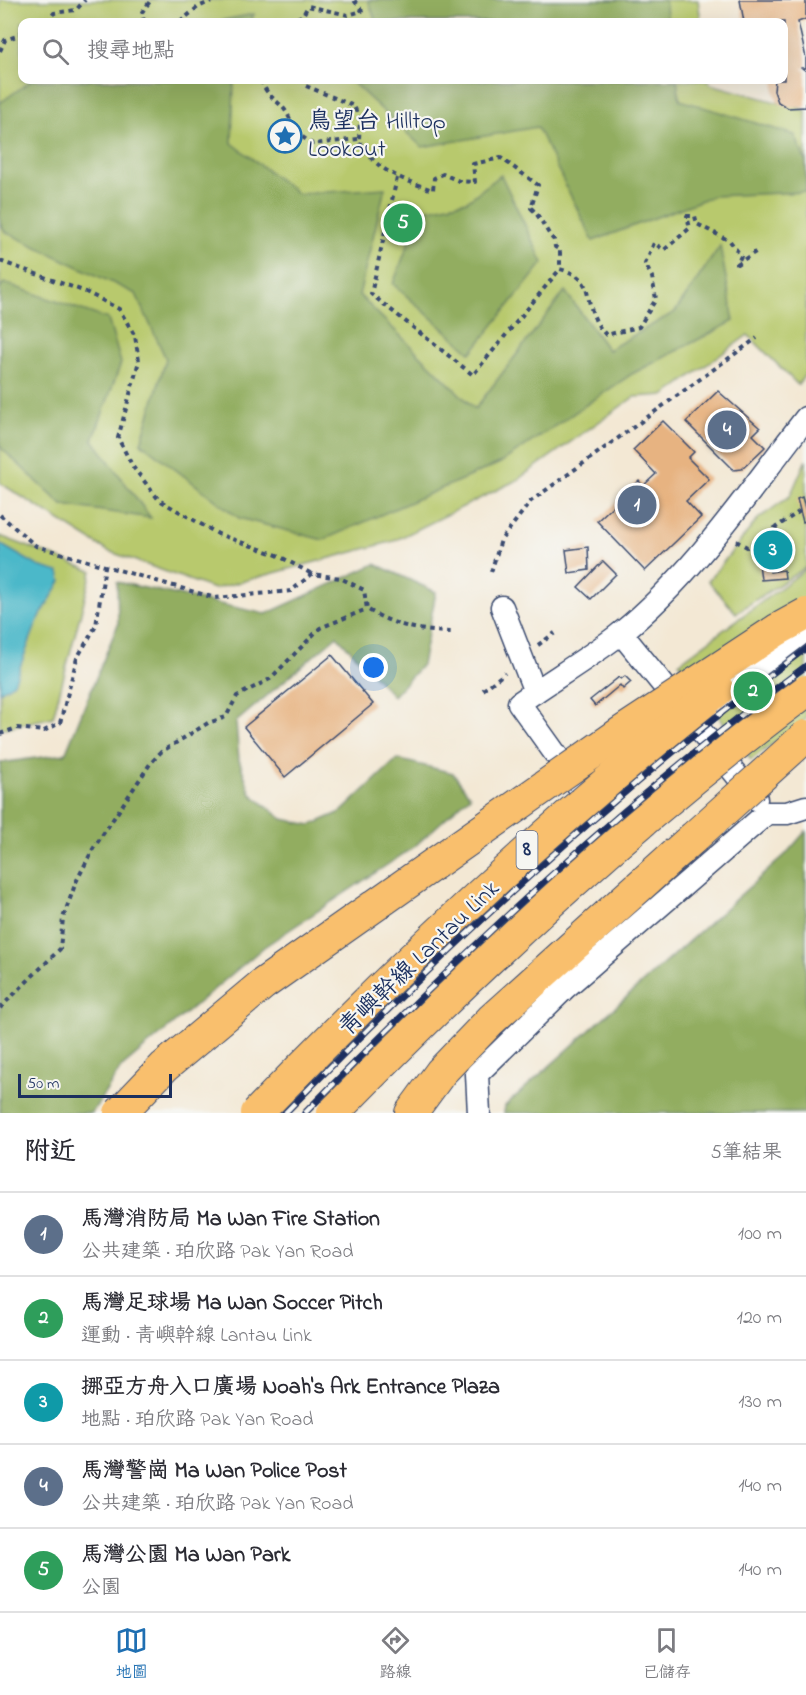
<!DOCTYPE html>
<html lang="zh-TW">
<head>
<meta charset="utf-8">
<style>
	body { margin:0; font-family:"Indie Flower","LXGW WenKai TC",sans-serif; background:#f2f2f3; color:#2b2b33 }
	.scale { position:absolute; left:18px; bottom:15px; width:154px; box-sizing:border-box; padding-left:6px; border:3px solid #1b2f5e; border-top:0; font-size:16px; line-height:21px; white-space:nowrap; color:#1b2f5e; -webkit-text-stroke:4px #f6f6f2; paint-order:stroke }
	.you { position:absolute; left:374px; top:668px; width:21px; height:21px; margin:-15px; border:4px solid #fff; border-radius:50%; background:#1a73e8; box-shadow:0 0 0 9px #1a73e833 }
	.badge { display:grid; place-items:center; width:39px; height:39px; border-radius:50%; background:#1f6fb2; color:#fff; font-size:20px; font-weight:700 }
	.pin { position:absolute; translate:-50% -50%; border:3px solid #fff; box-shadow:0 2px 6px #0006 }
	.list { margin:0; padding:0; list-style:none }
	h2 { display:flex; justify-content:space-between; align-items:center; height:78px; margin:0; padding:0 24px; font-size:26px }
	h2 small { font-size:20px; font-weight:400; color:#7c7c81 }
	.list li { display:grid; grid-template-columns:39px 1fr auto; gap:18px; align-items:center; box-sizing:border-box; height:84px; padding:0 24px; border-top:2px solid #e1e1e2 }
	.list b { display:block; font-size:22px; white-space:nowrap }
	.list p { margin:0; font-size:20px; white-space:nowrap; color:#7c7c81 }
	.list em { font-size:20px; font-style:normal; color:#7c7c81 }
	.icon { flex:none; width:33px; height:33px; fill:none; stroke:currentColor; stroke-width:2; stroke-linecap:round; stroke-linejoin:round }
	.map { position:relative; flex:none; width:806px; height:1113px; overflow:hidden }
	.search { position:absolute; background:#fff; box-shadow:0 6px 24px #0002; left:18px; right:18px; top:18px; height:66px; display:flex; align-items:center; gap:15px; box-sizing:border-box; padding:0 21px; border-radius:12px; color:#7c7c81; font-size:22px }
	.sheet { height:498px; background:#fff }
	nav { display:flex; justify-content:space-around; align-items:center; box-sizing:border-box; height:84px; border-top:2px solid #e1e1e2; background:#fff; font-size:16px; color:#7c7c81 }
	nav a { display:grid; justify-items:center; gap:3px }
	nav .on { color:#1f6fb2 }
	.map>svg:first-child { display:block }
	.green { fill:#b8c96d; stroke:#6a7c66; stroke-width:1.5 }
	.forest { fill:#92ad60; stroke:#566e5f; stroke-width:1.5 }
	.water { fill:#4cb8c9; stroke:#347494; stroke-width:1.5 }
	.building { fill:#e7b381 }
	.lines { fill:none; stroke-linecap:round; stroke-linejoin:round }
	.minor-casing { stroke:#3b4b70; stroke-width:25 }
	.highway-casing { stroke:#3b4b70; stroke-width:34 }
	.path { stroke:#3b4b70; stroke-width:4; stroke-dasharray:4.5 4.5; stroke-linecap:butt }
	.minor { stroke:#fff; stroke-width:22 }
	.highway { stroke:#f9bf6d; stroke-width:32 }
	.rail-casing { stroke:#1b2f5e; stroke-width:7 }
	.rail { stroke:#f6f6f2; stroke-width:4.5; stroke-dasharray:14; stroke-linecap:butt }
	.minor-bridge-casing { stroke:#3b4b70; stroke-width:25; stroke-linecap:butt }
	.highway-bridge-casing { stroke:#3b4b70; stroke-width:34; stroke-linecap:butt }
	.minor-bridge { stroke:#fff; stroke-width:22 }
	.highway-bridge { stroke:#f9bf6d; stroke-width:32 }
	.labels { text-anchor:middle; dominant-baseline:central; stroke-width:4.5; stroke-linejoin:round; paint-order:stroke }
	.shield { fill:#f6f6f2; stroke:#5d6b8a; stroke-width:1.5 }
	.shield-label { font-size:22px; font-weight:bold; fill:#1b2f5e }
	.poi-label { font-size:24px; fill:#1b2f5e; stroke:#f6f6f2; text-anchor:start }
	.street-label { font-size:24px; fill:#1b2f5e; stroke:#f6f6f2 }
</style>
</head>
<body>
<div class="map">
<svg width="806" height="1113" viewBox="0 0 806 1113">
	<rect width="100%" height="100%" fill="#f6f6f2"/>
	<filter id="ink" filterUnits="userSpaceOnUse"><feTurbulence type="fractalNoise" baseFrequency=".0167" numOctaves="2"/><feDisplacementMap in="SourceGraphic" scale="12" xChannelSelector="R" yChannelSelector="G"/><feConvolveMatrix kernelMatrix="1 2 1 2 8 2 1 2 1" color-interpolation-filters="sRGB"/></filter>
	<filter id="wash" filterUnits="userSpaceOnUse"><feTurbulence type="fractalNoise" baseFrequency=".008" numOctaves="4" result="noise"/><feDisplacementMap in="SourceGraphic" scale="24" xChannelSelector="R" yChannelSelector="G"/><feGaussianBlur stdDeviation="1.35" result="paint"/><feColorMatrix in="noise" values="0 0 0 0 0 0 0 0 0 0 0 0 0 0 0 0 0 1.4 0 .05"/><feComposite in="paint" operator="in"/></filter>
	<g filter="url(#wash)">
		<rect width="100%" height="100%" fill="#f3e8d4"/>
		<g class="green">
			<path d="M0 0H698L701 22H22V80H709L710 84 806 110V373L798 385 748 335 665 395 634 397 517 480 394 541 214 589 108 551 0 483Z"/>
			<path d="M806 460V567L736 613 708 581 758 519 790 496Z"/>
			<path d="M0 536 92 571 53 717 0 729Z"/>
			<path d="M806 569V719L751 760 679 663Z"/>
		</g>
		<g class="forest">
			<path d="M368 0H665L668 22H376Z"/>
			<path d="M254 14 251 22H214Z"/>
			<path d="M32 80H234L232 143 298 194 385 188 359 295 475 409 565 291 608 350 675 312 720 246 734 321 632 374 500 463 323 540 239 518 141 443 166 359 136 294 5 232 0 223V103Z"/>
			<path d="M350 80H677L680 100 795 135 806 162V192L713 196 593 241 537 127 422 147Z"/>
			<path d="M501 175 543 263 471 353 393 284 421 211 467 201Z"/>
			<path d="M4 283 108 319 121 363 93 440 151 518 62 505 0 447V288Z"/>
			<path d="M375 564 436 592 422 665 393 696 337 636 236 722 239 760 251 794 283 819 311 825 341 812 397 759 453 773 470 796 414 847 264 947 121 1068 92 1113H0V763L65 754 118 624 117 582 266 614Z"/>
			<path d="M806 831V1113H504L505 1106 785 855Z"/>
		</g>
		<path class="water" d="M0 544 38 566 59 572 61 581 37 622 14 683 0 692Z"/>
		<g id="blocks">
			<g class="building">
				<path d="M740 0H806V19L798 22 806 58V68H802L806 71V107L788 108 778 102 774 91 775 80H784V22H744Z"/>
				<path d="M718 391 760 428 753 435 765 447 742 469 734 470 686 422Z"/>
				<path d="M663 421 694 452 688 458 709 479 686 501 701 517 645 571 597 521 639 481 643 486 656 474 633 450Z"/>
				<path d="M802 497 806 511V521L803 522 797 499Z"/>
				<path d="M588 547 589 570 569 573 566 550Z"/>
				<path d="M603 561 616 574 591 599 578 587Z"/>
				<path d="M769 562 770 572 784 570 785 578 761 580 759 563Z"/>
				<path d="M332 655 373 704 285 777 244 727Z"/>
				<path d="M625 676 631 682 623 689 620 685 595 706 590 700 619 677 621 679Z"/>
			</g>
		</g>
	</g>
	<g filter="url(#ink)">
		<use href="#blocks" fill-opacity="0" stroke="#3b4b70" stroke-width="1.5"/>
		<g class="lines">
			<defs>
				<g id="minor">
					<path d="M502 607 535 692"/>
					<path d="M621 633 756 799"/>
					<path d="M582 791 519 703C553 679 589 658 621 633 694 574 749 491 806 418"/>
					<path d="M479 1113 477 1074 565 988 767 813H787L806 807"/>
				</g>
				<path id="highway" d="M411 1113 441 1072 491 1020 693 838"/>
			</defs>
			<use href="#minor" class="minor-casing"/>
			<use href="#highway" class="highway-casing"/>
			<g class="path">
				<path d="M47 22 54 13 76 10 85 0"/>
				<path d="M144 22 142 12 151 0"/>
				<path d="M180 22 198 7 214 0"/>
				<path d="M289 22 303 15 308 6 348 15 362 11 354 0"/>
				<path d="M0 51 5 40 20 35 22 30"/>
				<path d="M261 80C270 105 287 99 293 130L312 144 359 139C371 169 403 180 433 190L434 178 443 174 459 181 475 182 473 164 501 158 538 185 531 208C542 218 544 229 554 240L555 247 560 250V269C594 278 583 293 595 319 597 325 602 330 606 335L639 327 656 299 652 277 645 264 654 243 664 250 690 228 687 216H695L697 224 730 241 741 256 737 264 757 251"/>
				<path d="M306 86 354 106 360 120 359 139"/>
				<path d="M397 178 371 294 473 375 560 269"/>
				<path d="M0 261 86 292 119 309 135 336 139 361 118 438 133 467 159 500 218 534 277 555 312 574"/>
				<path d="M0 515 36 546 215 598 291 591 312 574 340 578 364 590 367 609C394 626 423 632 454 632"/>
				<path d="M736 541 747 547 800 511"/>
				<path d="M491 572 501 540 531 501 757 338"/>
				<path d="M538 645 555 633"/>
				<path d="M483 690 505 673"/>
				<path d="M0 734 17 728 44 731 60 723 77 658 96 626 105 566"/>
				<path d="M0 1008 60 949 63 918 76 882 93 849 150 764 161 752 208 723 226 717 237 696 270 679 320 628 367 609"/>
			</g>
			<use href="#minor" class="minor"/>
			<use href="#highway" class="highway"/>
			<defs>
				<g id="rail">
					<path d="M285 1113C448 946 618 787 806 648"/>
					<path d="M305 1113C462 953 625 800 806 666"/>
				</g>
			</defs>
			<use href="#rail" class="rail-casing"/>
			<use href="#rail" class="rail"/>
			<defs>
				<path id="minor-bridge" d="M709 704 806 630"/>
				<g id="highway-bridge">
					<path d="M693 838 806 736"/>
					<path d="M120 1113 164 1067 263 984 622 732 777 630 806 614"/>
					<path d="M257 1113C402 962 554 821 718 690"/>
					<path d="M333 1113C481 962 636 817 806 691"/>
				</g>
			</defs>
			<use href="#minor-bridge" class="minor-bridge-casing"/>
			<use href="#highway-bridge" class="highway-bridge-casing"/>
			<use href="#minor-bridge" class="minor-bridge"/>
			<use href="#highway-bridge" class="highway-bridge"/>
		</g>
	</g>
	<defs>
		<symbol id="sight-ring" viewBox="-11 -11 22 22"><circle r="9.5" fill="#f6f6f2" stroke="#1f6fb2" stroke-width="1.5"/><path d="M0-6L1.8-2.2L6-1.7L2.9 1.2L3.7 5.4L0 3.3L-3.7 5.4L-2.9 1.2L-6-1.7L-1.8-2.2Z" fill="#1f6fb2"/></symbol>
	</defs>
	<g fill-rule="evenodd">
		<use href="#sight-ring" x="266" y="117" width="38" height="38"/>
	</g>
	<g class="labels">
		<rect class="shield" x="516.5" y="831" width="21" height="38" rx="4.5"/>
		<g class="shield-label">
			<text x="527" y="850">8</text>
		</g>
		<g class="poi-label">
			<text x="308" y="122">鳥望台 Hilltop<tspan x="308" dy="28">Lookout</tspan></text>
		</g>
		<g class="street-label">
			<text transform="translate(420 959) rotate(-44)">青嶼幹線 Lantau Link</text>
		</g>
	</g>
</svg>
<div class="scale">50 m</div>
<div class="you"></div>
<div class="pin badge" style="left:637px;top:505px;background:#5c6f8a">1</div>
<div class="pin badge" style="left:753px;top:691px;background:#2e9e5b">2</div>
<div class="pin badge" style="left:773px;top:550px;background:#0f9aa8">3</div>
<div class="pin badge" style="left:727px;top:430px;background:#5c6f8a">4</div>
<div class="pin badge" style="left:403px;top:223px;background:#2e9e5b">5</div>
<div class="search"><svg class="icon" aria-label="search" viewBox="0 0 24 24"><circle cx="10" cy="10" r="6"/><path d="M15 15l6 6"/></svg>搜尋地點</div>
</div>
<section class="sheet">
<h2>附近<small>5筆結果</small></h2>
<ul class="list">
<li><span class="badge" style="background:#5c6f8a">1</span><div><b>馬灣消防局 Ma Wan Fire Station</b><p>公共建築 · 珀欣路 Pak Yan Road</p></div><em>100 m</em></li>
<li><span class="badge" style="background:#2e9e5b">2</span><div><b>馬灣足球場 Ma Wan Soccer Pitch</b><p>運動 · 青嶼幹線 Lantau Link</p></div><em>120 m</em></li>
<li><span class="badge" style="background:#0f9aa8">3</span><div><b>挪亞方舟入口廣場 Noah's Ark Entrance Plaza</b><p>地點 · 珀欣路 Pak Yan Road</p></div><em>130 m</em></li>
<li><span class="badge" style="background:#5c6f8a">4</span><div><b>馬灣警崗 Ma Wan Police Post</b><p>公共建築 · 珀欣路 Pak Yan Road</p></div><em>140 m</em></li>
<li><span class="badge" style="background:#2e9e5b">5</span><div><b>馬灣公園 Ma Wan Park</b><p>公園</p></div><em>140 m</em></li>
</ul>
</section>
<nav>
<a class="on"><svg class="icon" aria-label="map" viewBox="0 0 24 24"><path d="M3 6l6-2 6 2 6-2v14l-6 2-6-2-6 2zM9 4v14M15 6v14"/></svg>地圖</a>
<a><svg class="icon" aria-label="directions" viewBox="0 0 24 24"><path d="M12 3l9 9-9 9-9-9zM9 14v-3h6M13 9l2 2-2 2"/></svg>路線</a>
<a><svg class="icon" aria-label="saved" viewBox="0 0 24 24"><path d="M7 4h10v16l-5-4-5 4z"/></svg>已儲存</a>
</nav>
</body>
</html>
